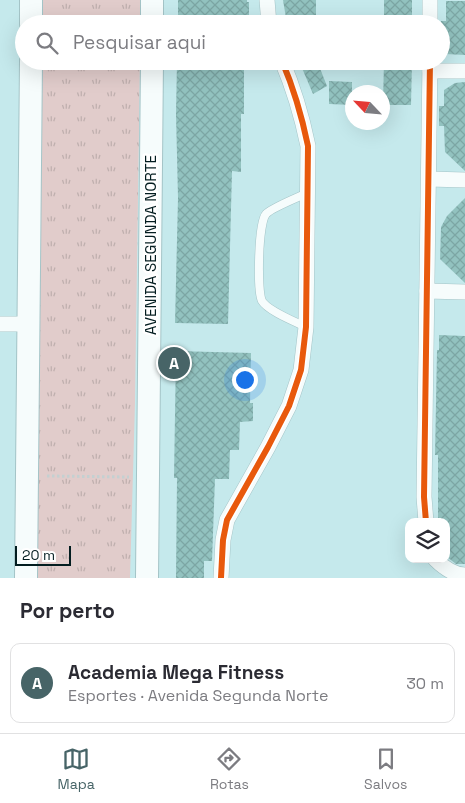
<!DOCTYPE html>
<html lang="pt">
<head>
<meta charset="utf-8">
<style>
	body { margin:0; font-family:"Space Grotesk",sans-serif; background:#f7f7f7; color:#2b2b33 }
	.controls { position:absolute; right:15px; bottom:15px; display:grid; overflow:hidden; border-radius:10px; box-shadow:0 5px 20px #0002 }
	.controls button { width:45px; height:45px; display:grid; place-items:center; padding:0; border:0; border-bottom:1px solid #e1e1e2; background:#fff; color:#2b2b33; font:25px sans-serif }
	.compass { position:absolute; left:345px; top:85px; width:45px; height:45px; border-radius:50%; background:#fff; box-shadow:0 5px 20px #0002; rotate:296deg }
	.scale { position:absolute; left:15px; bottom:12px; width:56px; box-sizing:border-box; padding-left:5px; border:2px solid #031d20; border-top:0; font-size:14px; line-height:18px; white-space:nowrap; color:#031d20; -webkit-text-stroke:4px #fff; paint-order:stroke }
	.you { position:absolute; left:244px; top:379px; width:18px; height:18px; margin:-12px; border:4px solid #fff; border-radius:50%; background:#1a73e8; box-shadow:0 0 0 8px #1a73e833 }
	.badge { display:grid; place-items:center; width:32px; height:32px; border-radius:50%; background:#476467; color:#fff; font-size:16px; font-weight:700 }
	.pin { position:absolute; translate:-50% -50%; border:2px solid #fff; box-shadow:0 1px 5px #0006 }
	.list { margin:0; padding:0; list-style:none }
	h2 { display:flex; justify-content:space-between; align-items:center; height:65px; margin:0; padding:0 20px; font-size:21px }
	h2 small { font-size:16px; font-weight:400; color:#7c7c81 }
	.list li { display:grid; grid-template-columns:32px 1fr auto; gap:15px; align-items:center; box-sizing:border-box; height:80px; margin:0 10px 10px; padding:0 10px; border:1px solid #e1e1e2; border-radius:10px }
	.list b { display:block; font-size:19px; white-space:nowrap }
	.list p { margin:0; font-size:16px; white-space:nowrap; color:#7c7c81 }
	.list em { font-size:16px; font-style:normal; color:#7c7c81 }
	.icon { flex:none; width:28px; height:28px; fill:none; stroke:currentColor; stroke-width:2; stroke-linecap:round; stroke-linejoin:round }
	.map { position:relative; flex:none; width:465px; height:578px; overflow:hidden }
	.search { position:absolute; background:#fff; box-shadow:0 5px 20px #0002; left:15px; right:15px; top:15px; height:55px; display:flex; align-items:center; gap:12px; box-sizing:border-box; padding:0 18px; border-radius:28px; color:#7c7c81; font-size:19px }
	.sheet { height:155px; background:#fff }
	nav { display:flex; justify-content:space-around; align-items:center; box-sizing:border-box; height:70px; border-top:1px solid #e1e1e2; background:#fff; font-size:14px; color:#7c7c81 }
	nav a { display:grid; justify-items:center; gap:2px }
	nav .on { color:#476467 }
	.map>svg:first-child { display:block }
	.grass { fill:url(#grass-tufts) }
	.building { fill:url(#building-cross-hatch) }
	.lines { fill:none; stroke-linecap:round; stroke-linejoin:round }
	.lane-casing { stroke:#a4c4c7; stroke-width:9 }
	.street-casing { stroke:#a4c4c7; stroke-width:16 }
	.secondary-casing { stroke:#a4c4c7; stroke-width:24 }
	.path { stroke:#c4d0d1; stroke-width:3; stroke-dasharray:2.5 2.5; stroke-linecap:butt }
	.lane { stroke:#f6fcfc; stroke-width:8 }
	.street { stroke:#f6fcfc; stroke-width:15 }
	.secondary { stroke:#f6fcfc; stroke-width:22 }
	.cycleway-casing { stroke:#fff; stroke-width:9 }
	.cycleway { stroke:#e8590c; stroke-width:6 }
	.labels { text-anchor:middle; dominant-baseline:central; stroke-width:5; stroke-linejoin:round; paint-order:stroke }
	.street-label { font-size:15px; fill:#031d20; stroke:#fff }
</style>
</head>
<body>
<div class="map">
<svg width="465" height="578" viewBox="0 0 465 578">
	<defs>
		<pattern id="grass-tufts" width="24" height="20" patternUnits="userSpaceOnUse" patternTransform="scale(1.25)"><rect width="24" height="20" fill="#e1cccb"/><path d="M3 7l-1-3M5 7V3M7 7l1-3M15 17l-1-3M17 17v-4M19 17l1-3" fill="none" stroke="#bfafae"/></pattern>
		<pattern id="building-cross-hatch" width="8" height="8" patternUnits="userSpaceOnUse" patternTransform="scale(1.25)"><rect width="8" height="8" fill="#92c2bf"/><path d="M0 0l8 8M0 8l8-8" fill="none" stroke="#7ca6a4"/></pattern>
	</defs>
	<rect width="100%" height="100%" fill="#c5e9ec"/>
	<g class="grass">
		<path d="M37 0H141L140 24H37Z"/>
		<path d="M37 61H140L135 403 130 578H33Z"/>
	</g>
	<g class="building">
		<path d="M178 0H247V2H249V24H178Z"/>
		<path d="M283 0H316V24H287Z"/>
		<rect x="384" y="0" width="28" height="24"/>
		<path d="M446 1H465V55L445 54 446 36H441V21H446Z"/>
		<path d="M177 61H244V114H241V172L232 171 228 324 175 323 178 198 176 114Z"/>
		<path d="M299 61H317L327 86 313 94Z"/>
		<path d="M384 61H412L411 105H383Z"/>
		<path d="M329 81 352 82V105L329 104Z"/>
		<path d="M465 82V171L445 152 444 126H439V106H444V90L455 83Z"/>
		<path d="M465 198V283L440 259 441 227 447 216Z"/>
		<path d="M439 335 465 336V564H456L446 556V522H441V518H438V455H435L437 350H439Z"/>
		<path d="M176 351 251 353 250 403H253V421L240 422 239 450H230L229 479H215L212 561H204V578H176L177 478H174Z"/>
	</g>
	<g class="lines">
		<defs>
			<path id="lane" d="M306 327C296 322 268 311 262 301 257 291 258 223 266 214 271 208 299 197 307 193"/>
			<g id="street">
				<path d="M267 0 269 24"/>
				<path d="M430 24V0"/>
				<path d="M430 71H465"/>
				<path d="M429 179 465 180"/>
				<path d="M427 291 465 292"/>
				<path d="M0 324H28"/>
				<path d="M426 522 424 497 430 61"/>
				<path d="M435 559C443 567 453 575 465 575"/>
				<path d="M221 578 223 540 227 520 268 447 289 406 301 370 306 327 308 146C302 117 294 89 282 61"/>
			</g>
			<g id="secondary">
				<path d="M31 24V0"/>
				<path d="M152 24V0"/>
				<path d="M26 578 31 61"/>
				<path d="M147 578 152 61"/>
			</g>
		</defs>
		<use href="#lane" class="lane-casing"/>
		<use href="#street" class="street-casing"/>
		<use href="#secondary" class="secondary-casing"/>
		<path class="path" d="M47 476 129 477"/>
		<use href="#lane" class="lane"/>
		<use href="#street" class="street"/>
		<use href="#secondary" class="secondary"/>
		<defs>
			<g id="cycleway">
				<path d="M426 522 424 497 430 61"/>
				<path d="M221 578 223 540 227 520 268 447 289 406 301 370 306 327 308 146C302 117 294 89 282 61"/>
			</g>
		</defs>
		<use href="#cycleway" class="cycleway-casing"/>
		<use href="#cycleway" class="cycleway"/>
	</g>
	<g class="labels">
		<g class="street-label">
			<text transform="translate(150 245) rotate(-90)">AVENIDA SEGUNDA NORTE</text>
		</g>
	</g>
</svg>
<div class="controls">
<button><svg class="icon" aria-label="layers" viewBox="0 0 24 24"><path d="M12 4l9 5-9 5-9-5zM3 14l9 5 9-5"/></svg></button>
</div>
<svg class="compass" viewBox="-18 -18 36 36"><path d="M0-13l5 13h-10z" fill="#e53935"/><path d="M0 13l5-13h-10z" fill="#7c7c81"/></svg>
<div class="scale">20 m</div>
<div class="you"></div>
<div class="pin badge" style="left:174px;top:363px">A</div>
<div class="search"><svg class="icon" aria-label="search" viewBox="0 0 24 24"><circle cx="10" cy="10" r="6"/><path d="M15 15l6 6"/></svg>Pesquisar aqui</div>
</div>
<section class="sheet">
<h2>Por perto<small></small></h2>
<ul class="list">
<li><span class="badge">A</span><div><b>Academia Mega Fitness</b><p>Esportes · Avenida Segunda Norte</p></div><em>30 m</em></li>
</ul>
</section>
<nav>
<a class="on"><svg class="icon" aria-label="map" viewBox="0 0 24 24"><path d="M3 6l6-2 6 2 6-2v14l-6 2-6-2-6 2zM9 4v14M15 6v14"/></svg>Mapa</a>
<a><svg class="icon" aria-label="directions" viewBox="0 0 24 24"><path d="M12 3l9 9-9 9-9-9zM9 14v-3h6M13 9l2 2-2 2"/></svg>Rotas</a>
<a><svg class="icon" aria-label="saved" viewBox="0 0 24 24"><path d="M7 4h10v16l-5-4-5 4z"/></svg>Salvos</a>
</nav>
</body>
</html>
